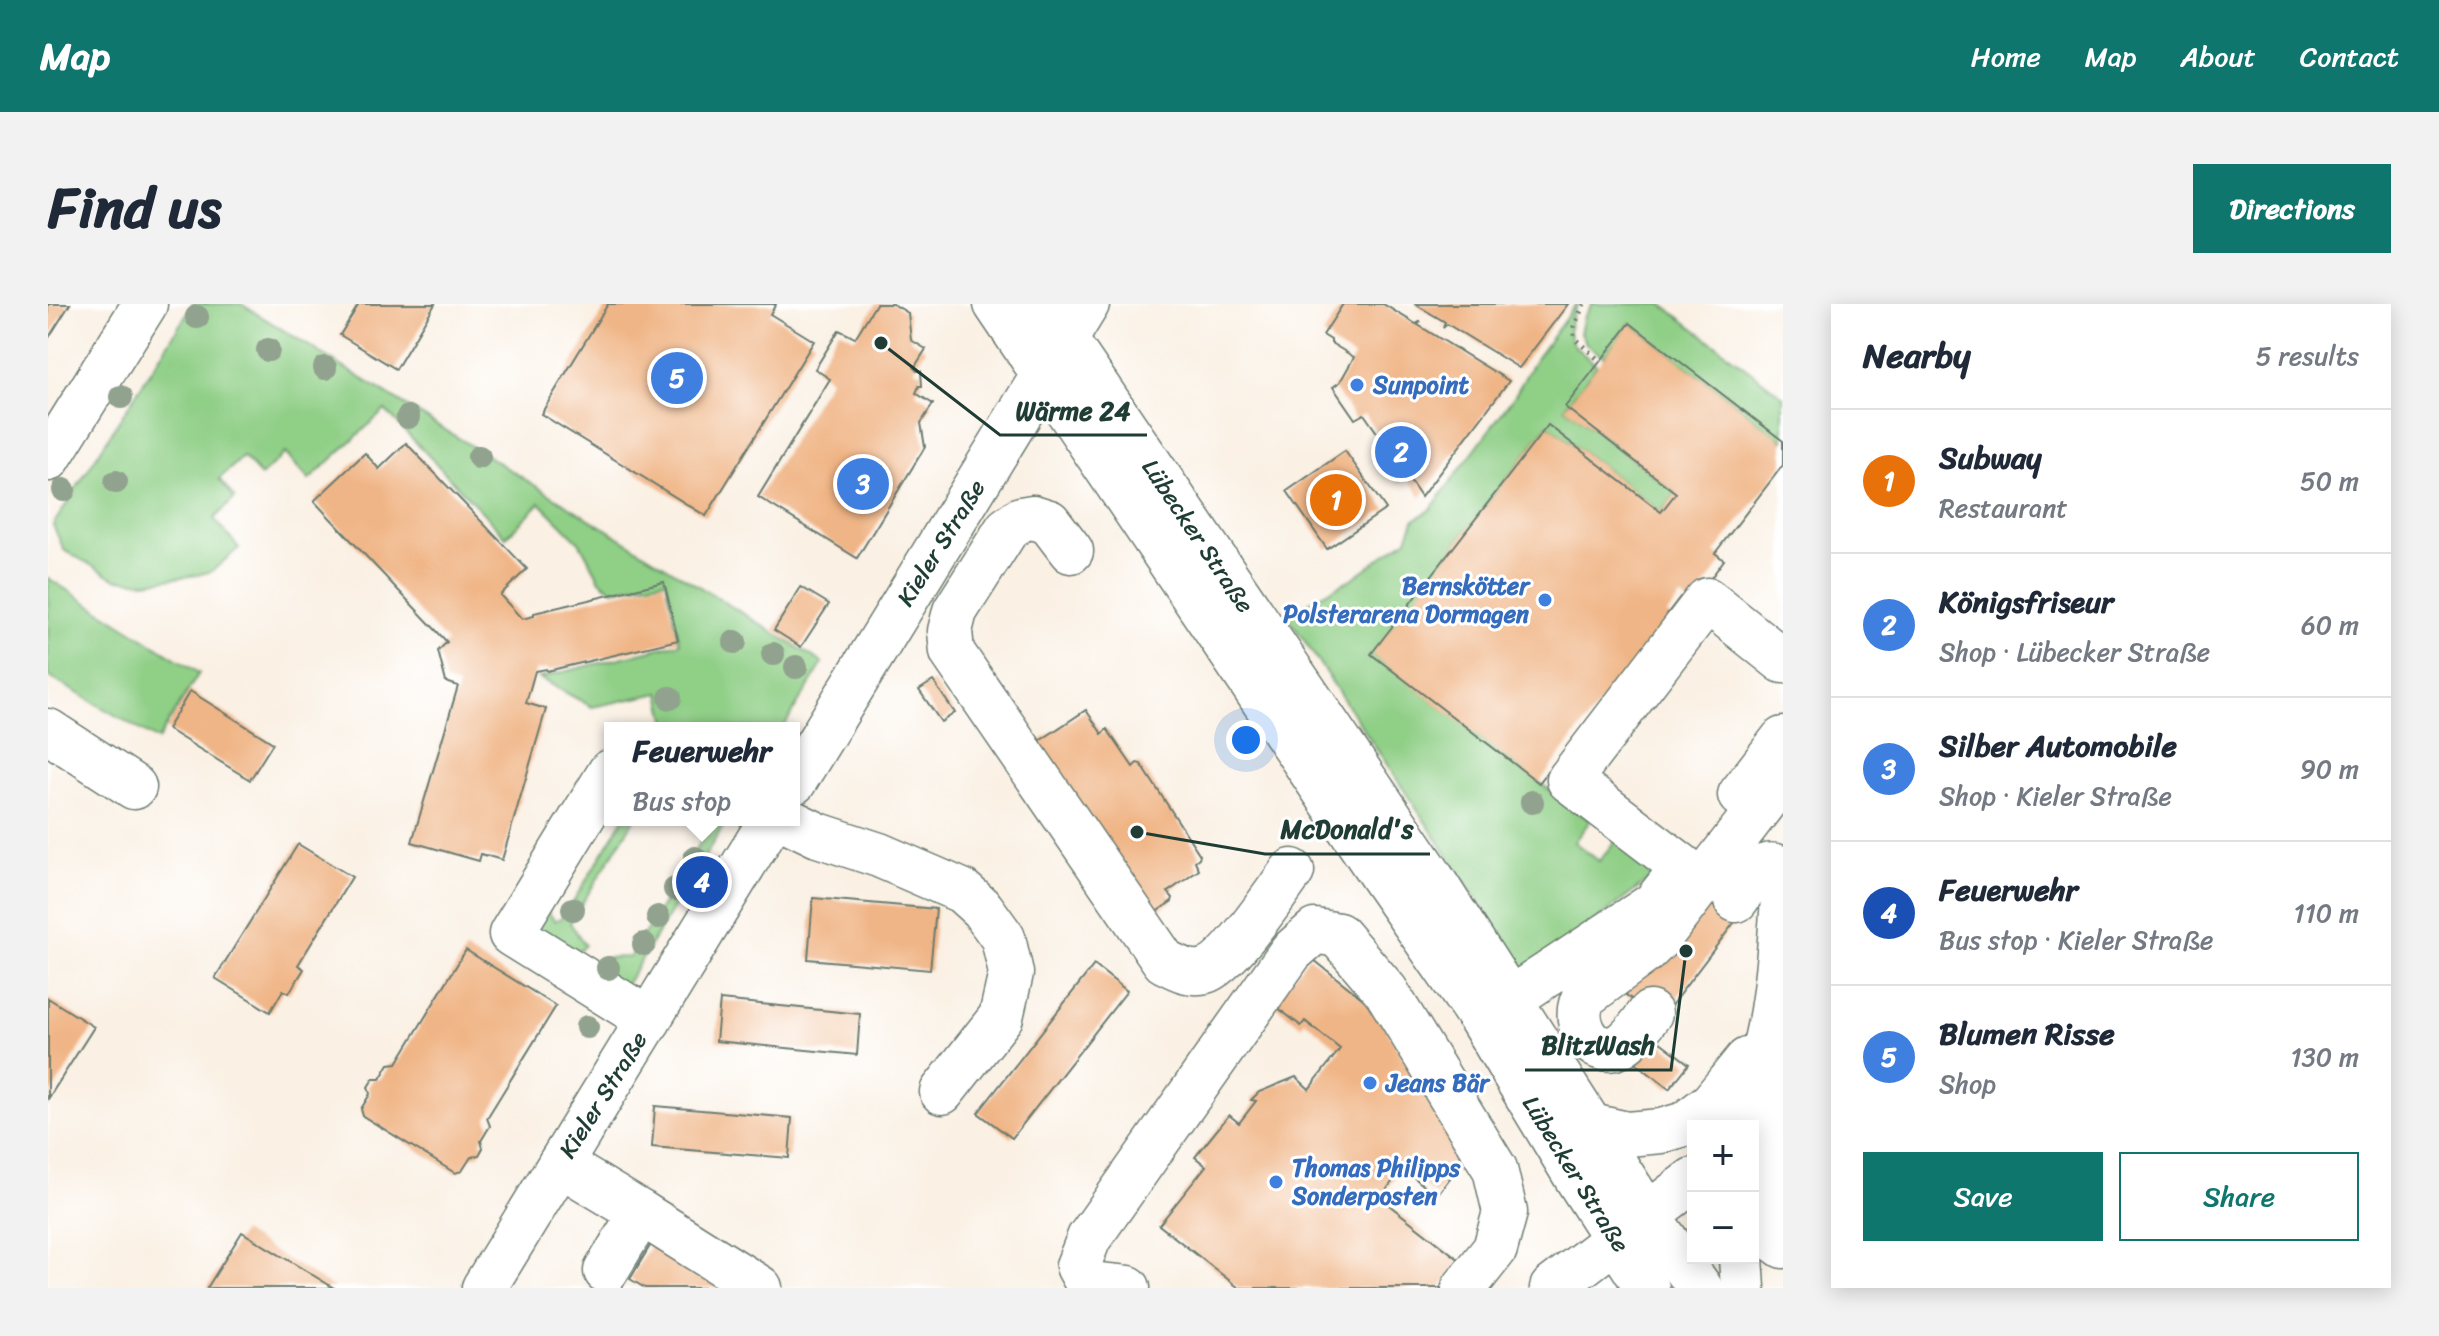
<!DOCTYPE html>
<html lang="en">
<head>
<meta charset="utf-8">
<style>
	body { margin:0; font-family:Sriracha,sans-serif; background:#f2f2f3; color:#1f2937 }
	.controls { position:absolute; right:24px; bottom:24px; display:grid; overflow:hidden; border-radius:0px; box-shadow:0 4px 20px #0003 }
	.controls button { width:72px; height:72px; display:grid; place-items:center; padding:0; border:0; border-bottom:2px solid #e0e1e3; background:#fff; color:#1f2937; font:40px sans-serif }
	.you { position:absolute; left:1198px; top:436px; width:28px; height:28px; margin:-20px; border:6px solid #fff; border-radius:50%; background:#1a73e8; box-shadow:0 0 0 12px #1a73e833 }
	.badge { display:grid; place-items:center; width:52px; height:52px; border-radius:50%; background:#0f766e; color:#fff; font-size:26px; font-weight:700 }
	.pin { position:absolute; translate:-50% -50%; border:4px solid #fff; box-shadow:0 2px 8px #0006 }
	.popup { position:absolute; left:556px; top:418px; width:196px; height:104px; box-sizing:border-box; display:grid; place-content:center; border-radius:0px; background:#fff; filter:drop-shadow(0 2px 6px #0005); font-size:26px; white-space:nowrap; color:#747a83 }
	.popup b { font-size:30px; color:#1f2937 }
	.popup::after { content:''; position:absolute; left:50%; top:100%; margin-left:-16px; border:16px solid transparent; border-top-color:#fff }
	.list { margin:0; padding:0; list-style:none }
	h2 { display:flex; justify-content:space-between; align-items:center; height:104px; margin:0; padding:0 32px; font-size:34px }
	h2 small { font-size:26px; font-weight:400; color:#747a83 }
	.list li { display:grid; grid-template-columns:52px 1fr auto; gap:24px; align-items:center; box-sizing:border-box; height:144px; padding:0 32px; border-top:2px solid #e0e1e3 }
	.list b { display:block; font-size:30px; white-space:nowrap }
	.list p { margin:0; font-size:26px; white-space:nowrap; color:#747a83 }
	.list em { font-size:26px; font-style:normal; color:#747a83 }
	.actions { display:flex; gap:16px; padding:24px 32px }
	.actions a { flex:1; padding:18px 0; border:2px solid #0f766e; border-radius:0px; text-align:center; font-size:28px; color:#0f766e }
	.actions .main { background:#0f766e; color:#fff }
	.map { position:relative; flex:none; width:1735px; height:984px; overflow:hidden; border-radius:0px }
	header { display:flex; align-items:center; gap:48px; box-sizing:border-box; height:112px; padding:0 40px; background:#0f766e; color:#fff }
	header strong { font-size:38px }
	nav { display:flex; gap:44px; margin-inline-start:auto; font-size:28px }
	.intro { display:flex; align-items:center; justify-content:space-between; box-sizing:border-box; height:192px; padding:0 48px }
	h1 { margin:0; font-size:56px }
	.button { padding:20px 36px; border-radius:0px; background:#0f766e; color:#fff; font-size:28px; font-weight:700 }
	main { display:flex; gap:48px; padding:0 48px }
	aside { flex:1; background:#fff; border-radius:0px; box-shadow:0 4px 20px #0003 }
	.map>svg:first-child { display:block }
	.green { fill:#8fcf86; stroke:#57865d; stroke-width:2 }
	.building { fill:#f0b586 }
	.lines { fill:none; stroke-linecap:round; stroke-linejoin:round }
	.minor-casing { stroke:#6c7c71; stroke-width:47 }
	.path { stroke:#6c7c71; stroke-width:5; stroke-dasharray:2 6; stroke-linecap:butt }
	.minor { stroke:#fff; stroke-width:44 }
	.tree { fill:#91a28e }
	.shop-dot { fill:#3f7fe0; stroke:#fff; stroke-width:3 }
	.labels { text-anchor:middle; dominant-baseline:central; stroke-width:6; stroke-linejoin:round; paint-order:stroke }
	.shop-label { font-size:24px; font-weight:bold; fill:#366cbe; stroke:#fff; text-anchor:start }
	.street-label { font-size:24px; fill:#1f3d34; stroke:#fff }
	.leader { fill:none; stroke:#1f3d34; stroke-width:3 }
	.callout-dot { fill:#1f3d34; stroke:#fff; stroke-width:3 }
	.callout-label { font-size:26px; text-anchor:middle; font-weight:bold; fill:#1f3d34; stroke:#fff; stroke-width:6; stroke-linejoin:round; paint-order:stroke }
</style>
</head>
<body>
<header>
<strong>Map</strong>
<nav><a>Home</a><a>Map</a><a>About</a><a>Contact</a></nav>
</header>
<div class="intro"><h1>Find us</h1><a class="button">Directions</a></div>
<main>
<div class="map">
<svg width="1735" height="984" viewBox="0 0 1735 984">
	<rect width="100%" height="100%" fill="#fff"/>
	<filter id="ink" filterUnits="userSpaceOnUse"><feTurbulence type="fractalNoise" baseFrequency=".0125" numOctaves="2"/><feDisplacementMap in="SourceGraphic" scale="16" xChannelSelector="R" yChannelSelector="G"/><feConvolveMatrix kernelMatrix="1 2 1 2 8 2 1 2 1" color-interpolation-filters="sRGB"/></filter>
	<filter id="wash" filterUnits="userSpaceOnUse"><feTurbulence type="fractalNoise" baseFrequency=".006" numOctaves="4" result="noise"/><feDisplacementMap in="SourceGraphic" scale="32" xChannelSelector="R" yChannelSelector="G"/><feGaussianBlur stdDeviation="1.8" result="paint"/><feColorMatrix in="noise" values="0 0 0 0 0 0 0 0 0 0 0 0 0 0 0 0 0 1.4 0 .05"/><feComposite in="paint" operator="in"/></filter>
	<g filter="url(#wash)">
		<rect width="100%" height="100%" fill="#faf0e3"/>
		<g class="green">
			<path d="M145 0H193L775 359 735 424H620L612 389 544 403 491 374 632 339 618 276 565 286 552 276 532 239 492 199 458 233 337 106 261 176 237 149 213 172 195 153 171 175 187 194 166 215 191 244 164 267 149 271 97 278 68 275 16 246 5 221Z"/>
			<path d="M1528 0H1530C1512 33 1522 40 1549 61L1517 103 1628 189 1613 208 1500 121 1324 350 1542 517 1526 538 1551 557 1568 536 1611 568 1479 670 1241 314 1267 294 1305 274 1359 235 1366 216 1382 206 1467 91 1485 59Z"/>
			<path d="M1544 0H1614L1735 92V137L1582 19 1556 53 1539 41 1532 29 1536 12Z"/>
			<path d="M0 274 151 369 110 436 0 372Z"/>
			<path d="M575 516H586L522 619 537 641 533 645 521 649 489 628 494 601 507 617 517 611Z"/>
			<path d="M666 516H679L576 684 550 661 553 654 582 653Z"/>
		</g>
		<g id="blocks">
			<g class="building">
				<path d="M0 0H22L0 35Z"/>
				<path d="M311 0H387L348 65 292 31Z"/>
				<path d="M560 0H728L722 10 766 37 658 212 493 110Z"/>
				<path d="M828 0H845L860 9 863 36 878 45 866 64 869 67H873L874 82H871L868 89 885 100 873 119 877 143 809 254 710 193 782 75 767 65 791 26 807 34Z"/>
				<path d="M1295 0H1335L1368 20 1373 17 1370 21 1461 77 1373 193 1360 174 1351 179 1329 147 1337 140 1316 110 1307 115 1285 83 1292 78 1306 53 1283 39V36L1275 31Z"/>
				<path d="M1367 0H1520L1471 64 1399 20 1395 24 1397 18Z"/>
				<path d="M1582 19 1735 137V161L1667 249 1676 256 1660 278 1642 300 1632 293 1619 310 1630 319 1582 382 1572 373 1491 479 1323 350 1500 121 1613 208 1628 189 1517 103Z"/>
				<path d="M358 139 479 265 452 291 474 315 486 312V309L616 278 630 336 499 367 498 365 487 367 478 399 498 405 454 556 433 550 431 557 364 538 410 382 398 378 390 347 399 338 266 197 317 149 331 165Z"/>
				<path d="M1297 147 1338 205 1279 245 1239 187Z"/>
				<path d="M753 283 781 300 753 343 726 326Z"/>
				<path d="M885 377 907 409 893 418 871 386Z"/>
				<path d="M142 387 225 439 202 476 119 425Z"/>
				<path d="M1038 406 1054 430 1059 425 1085 463 1089 459 1093 460 1152 551 1151 554 1147 557 1151 566 1120 588 1125 594 1124 597 1101 613 987 440Z"/>
				<path d="M250 540 304 573 250 661 256 665 241 689 235 686 222 708 167 674Z"/>
				<path d="M1664 577 1698 603 1612 716 1578 691Z"/>
				<path d="M765 594 888 605 882 666 760 655Z"/>
				<path d="M418 646 508 702 439 814 442 822 433 837 435 844 431 851 423 853 414 867 407 869 315 812 313 805 322 790 320 783 325 775H332L341 760 349 759Z"/>
				<path d="M1261 652 1325 703 1416 856 1388 892 1355 864 1332 894 1413 957 1392 984H1191L1111 921 1158 862 1147 853 1181 811 1191 819 1208 797 1203 796 1211 788 1248 773 1261 785 1292 745 1257 717 1253 722 1225 700Z"/>
				<path d="M1046 661 1079 687 964 834 930 809Z"/>
				<path d="M0 694 46 723 0 795Z"/>
				<path d="M672 696 812 710 809 751 668 737Z"/>
				<path d="M1607 734 1641 760 1621 785 1588 759Z"/>
				<path d="M607 802 744 814 741 854 604 843Z"/>
				<path d="M194 928 286 984H159Z"/>
				<path d="M608 932 686 984H597L582 975Z"/>
			</g>
		</g>
	</g>
	<g filter="url(#ink)">
		<use href="#blocks" fill-opacity="0" stroke="#6c7c71" stroke-width="2"/>
		<g class="lines">
			<defs>
				<g id="minor">
					<path d="M948 0 1335 574 1433 715 1530 876 1599 984"/>
					<path d="M993 0 1382 571 1599 910 1652 984"/>
					<path d="M0 155 97 0"/>
					<path d="M1023 247 1001 218 985 213 973 215 959 225 907 307 902 327 904 348 1116 657C1130 664 1142 671 1157 667 1180 661 1228 589 1244 567"/>
					<path d="M0 427 86 483"/>
					<path d="M562 468 463 630 601 716"/>
					<path d="M746 478 1039 0"/>
					<path d="M1692 491 1735 435"/>
					<path d="M739 516 770 531 831 551 914 587 934 605 955 634 963 669 953 713 894 788"/>
					<path d="M1635 563 1521 476 1659 296 1735 357"/>
					<path d="M1688 596C1701 578 1711 552 1735 565"/>
					<path d="M1602 709C1593 721 1581 740 1566 744 1540 750 1522 714 1537 692L1599 646 1611 634 1735 473"/>
					<path d="M1438 711 1606 600 1630 570"/>
					<path d="M1718 759 1726 857 1723 933 1735 942"/>
					<path d="M1543 822 1579 830 1613 827 1637 820 1664 799 1699 756"/>
					<path d="M1685 822C1726 750 1729 676 1735 595"/>
					<path d="M512 860 593 909 558 967"/>
					<path d="M593 909 712 984"/>
					<path d="M1693 954 1695 984"/>
					<path d="M1040 980 1080 984"/>
					<path d="M436 984 723 516"/>
					<path d="M1042 984 1030 962 1041 934 1243 648 1267 627 1290 631 1338 687 1447 865 1457 908 1447 945 1416 984"/>
					<path d="M1504 984 1645 876"/>
				</g>
			</defs>
			<use href="#minor" class="minor-casing"/>
			<path class="path" d="M1536 0 1526 22V34L1552 57"/>
			<use href="#minor" class="minor"/>
		</g>
		<g class="tree">
			<circle cx="149" cy="13" r="12"/>
			<circle cx="220" cy="46" r="12"/>
			<circle cx="277" cy="64" r="12"/>
			<circle cx="73" cy="93" r="12"/>
			<circle cx="360" cy="113" r="12"/>
			<circle cx="431" cy="153" r="12"/>
			<circle cx="68" cy="178" r="12"/>
			<circle cx="16" cy="186" r="12"/>
			<circle cx="687" cy="338" r="12"/>
			<circle cx="725" cy="350" r="12"/>
			<circle cx="748" cy="363" r="12"/>
			<circle cx="622" cy="394" r="12"/>
			<circle cx="1484" cy="498" r="12"/>
			<circle cx="647" cy="554" r="12"/>
			<circle cx="627" cy="585" r="12"/>
			<circle cx="525" cy="605" r="12"/>
			<circle cx="610" cy="613" r="12"/>
			<circle cx="596" cy="640" r="12"/>
			<circle cx="560" cy="664" r="12"/>
			<circle cx="539" cy="723" r="12"/>
		</g>
	</g>
	<g class="shop-dot">
		<circle cx="1309" cy="81" r="8"/>
		<circle cx="1497" cy="296" r="8"/>
		<circle cx="1322" cy="779" r="8"/>
		<circle cx="1228" cy="878" r="8"/>
	</g>
	<g class="labels">
		<g class="shop-label">
			<text x="1325" y="81">Sunpoint</text>
			<text x="1481" y="282" text-anchor="end">Bernskötter<tspan x="1481" dy="28">Polsterarena Dormagen</tspan></text>
			<text x="1338" y="779">Jeans Bär</text>
			<text x="1244" y="864">Thomas Philipps<tspan x="1244" dy="28">Sonderposten</tspan></text>
		</g>
		<g class="street-label">
			<text transform="translate(1150 232) rotate(56)">Lübecker Straße</text>
			<text transform="translate(893 239) rotate(-58)">Kieler Straße</text>
			<text transform="translate(555 791) rotate(-58)">Kieler Straße</text>
			<text transform="translate(1528 870) rotate(58)">Lübecker Straße</text>
		</g>
	</g>
	<path class="leader" d="M833 39L952 131H1099M1089 528L1217 550H1382M1638 647L1623 766H1477"/>
	<g class="callout-dot">
		<circle cx="833" cy="39" r="8"/>
		<circle cx="1089" cy="528" r="8"/>
		<circle cx="1638" cy="647" r="8"/>
	</g>
	<g class="callout-label">
		<text x="1025" y="116">Wärme 24</text>
		<text x="1299" y="534">McDonald's</text>
		<text x="1550" y="750">BlitzWash</text>
	</g>
</svg>
<div class="controls">
<button>+</button>
<button>−</button>
</div>
<div class="you"></div>
<div class="pin badge" style="left:1288px;top:196px;background:#e8710a">1</div>
<div class="pin badge" style="left:1353px;top:148px;background:#3f7fe0">2</div>
<div class="pin badge" style="left:815px;top:180px;background:#3f7fe0">3</div>
<div class="pin badge" style="left:654px;top:578px;background:#1a4fb4">4</div>
<div class="popup"><b>Feuerwehr</b>Bus stop</div>
<div class="pin badge" style="left:629px;top:74px;background:#3f7fe0">5</div>
</div>
<aside>
<h2>Nearby<small>5 results</small></h2>
<ul class="list">
<li><span class="badge" style="background:#e8710a">1</span><div><b>Subway</b><p>Restaurant</p></div><em>50 m</em></li>
<li><span class="badge" style="background:#3f7fe0">2</span><div><b>Königsfriseur</b><p>Shop · Lübecker Straße</p></div><em>60 m</em></li>
<li><span class="badge" style="background:#3f7fe0">3</span><div><b>Silber Automobile</b><p>Shop · Kieler Straße</p></div><em>90 m</em></li>
<li><span class="badge" style="background:#1a4fb4">4</span><div><b>Feuerwehr</b><p>Bus stop · Kieler Straße</p></div><em>110 m</em></li>
<li><span class="badge" style="background:#3f7fe0">5</span><div><b>Blumen Risse</b><p>Shop</p></div><em>130 m</em></li>
</ul>
<div class="actions"><a class="main">Save</a><a>Share</a></div>
</aside>
</main>
</body>
</html>
